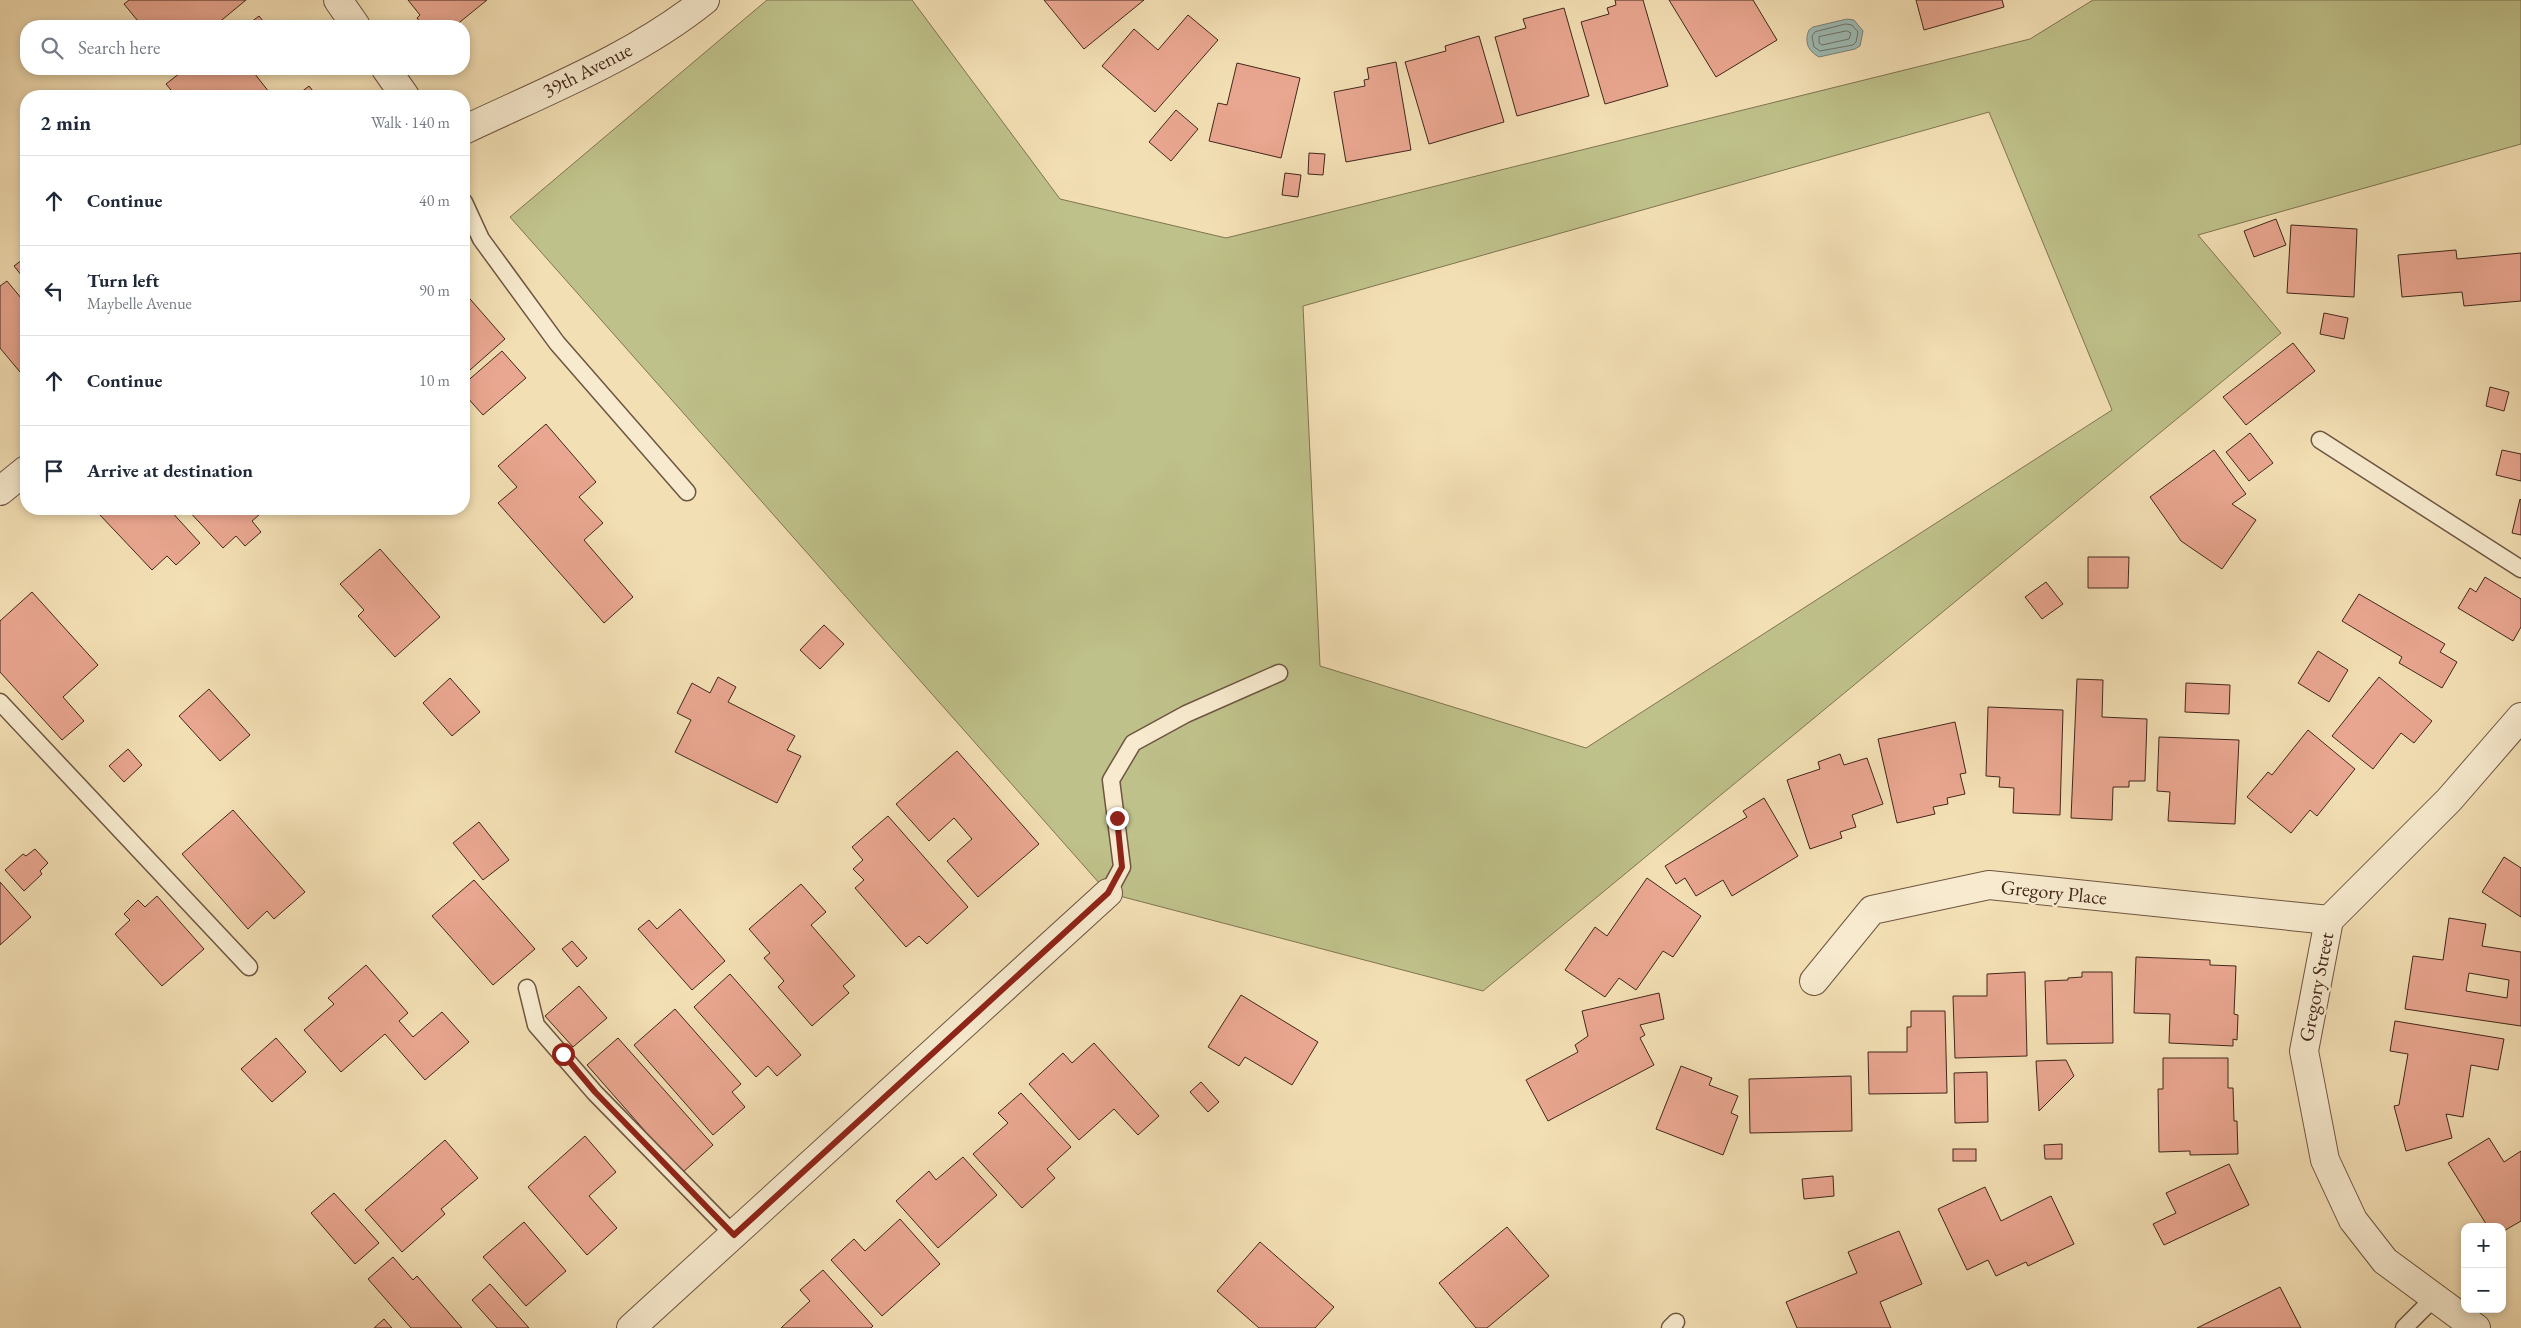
<!DOCTYPE html>
<html lang="en">
<head>
<meta charset="utf-8">
<style>
	body { margin:0; font-family:"EB Garamond",serif; background:#f2f2f3; color:#1f2937 }
	.controls { position:absolute; right:15px; bottom:15px; display:grid; overflow:hidden; border-radius:10px; box-shadow:0 2px 8px #0003 }
	.controls button { width:45px; height:45px; display:grid; place-items:center; padding:0; border:0; border-bottom:1px solid #e0e1e3; background:#fff; color:#1f2937; font:25px sans-serif }
	.stop { position:absolute; width:15px; height:15px; margin:-11px; border:4px solid #8f2418; border-radius:50%; background:#fff }
	.stop.end { background:#8f2418; border-color:#fff; box-shadow:0 1px 5px #0008 }
	.list { margin:0; padding:0; list-style:none }
	h2 { display:flex; justify-content:space-between; align-items:center; height:65px; margin:0; padding:0 20px; font-size:21px }
	h2 small { font-size:16px; font-weight:400; color:#747a83 }
	.list li { display:grid; grid-template-columns:32px 1fr auto; gap:15px; align-items:center; box-sizing:border-box; height:90px; padding:0 20px; border-top:1px solid #e0e1e3 }
	.list b { display:block; font-size:19px; white-space:nowrap }
	.list p { margin:0; font-size:16px; white-space:nowrap; color:#747a83 }
	.list em { font-size:16px; font-style:normal; color:#747a83 }
	.icon { flex:none; width:28px; height:28px; fill:none; stroke:currentColor; stroke-width:2; stroke-linecap:round; stroke-linejoin:round }
	.map { position:relative; flex:none; width:2521px; height:1328px; overflow:hidden }
	.search { position:absolute; background:#fff; box-shadow:0 2px 8px #0003; left:20px; top:20px; width:450px; height:55px; display:flex; align-items:center; gap:12px; box-sizing:border-box; padding:0 18px; border-radius:20px; color:#747a83; font-size:19px }
	.panel { position:absolute; background:#fff; box-shadow:0 2px 8px #0003; left:20px; top:90px; width:450px; height:425px; border-radius:20px }
	.map>svg:first-child { display:block }
	.green { fill:#bfc18a; stroke:#807452; fill-rule:evenodd }
	.water { fill:#9dbbb5; stroke:#798077 }
	.lines { fill:none; stroke-linecap:round; stroke-linejoin:round }
	.shore { stroke:#707168; stroke-width:1 }
	.building { fill:#e9a690; stroke:#42271b; fill-rule:evenodd }
	.lane-casing { stroke:#6e5541; stroke-width:19 }
	.street-casing { stroke:#6e5541; stroke-width:30 }
	.lane { stroke:#f7eace; stroke-width:16 }
	.street { stroke:#f7eace; stroke-width:28 }
	.route { stroke:#8f2418; stroke-width:6 }
	.labels { text-anchor:middle; dominant-baseline:central; stroke-width:5; stroke-linejoin:round; paint-order:stroke }
	.street-label { font-size:20px; fill:#42271b; stroke:#f7eace }
</style>
</head>
<body>
<div class="map">
<svg width="2521" height="1328" viewBox="0 0 2521 1328">
	<rect width="100%" height="100%" fill="#f3dfb4"/>
	<filter id="stains"><feTurbulence type="fractalNoise" baseFrequency=".004" numOctaves="4"/><feColorMatrix values="0 0 0 0 .2 0 0 0 0 .09 0 0 0 0 .02 0 0 0 .5 -.17"/></filter>
	<radialGradient id="worn" r=".72"><stop offset=".6" stop-color="#630" stop-opacity="0"/><stop offset="1" stop-color="#630" stop-opacity=".3"/></radialGradient>
	<path class="green" d="M767 0H912L1060 199 1226 238 2030 39 2093 0H2521V144L2198 235 2281 333 1483 991 1108 893 510 217ZM1989 112 2112 410 1586 748 1320 666 1303 306Z"/>
	<path class="water" d="M1847 19 1854 20 1863 31 1860 46 1855 49 1819 57C1808 51 1804 42 1809 30L1813 27Z"/>
	<g class="lines">
		<g class="shore">
			<path d="M1846 24 1852 25 1858 32 1856 42 1853 45 1820 51 1814 47 1812 36 1815 32Z"/>
			<path d="M1847 31 1851 33 1849 39 1822 45 1819 43V37Z"/>
		</g>
	</g>
	<g class="building">
		<path d="M129 0H246L217 24 218 26H142L124 4Z"/>
		<path d="M408 0H487L455 26H423L417 18 420 15Z"/>
		<path d="M1044 0H1144L1084 49Z"/>
		<path d="M1615 0H1643L1668 86 1605 104 1581 22 1609 14 1607 8 1616 5Z"/>
		<path d="M1669 0H1753L1777 40 1716 77Z"/>
		<path d="M1916 0H2002L2004 7 1924 30Z"/>
		<path d="M1564 8 1589 96 1517 116 1495 37 1526 28 1523 19Z"/>
		<path d="M1188 15 1218 40 1155 112 1102 66 1134 29 1158 50Z"/>
		<path d="M259 16 267 26H246Z"/>
		<path d="M1479 36 1504 122 1429 144 1405 62 1446 51 1445 46Z"/>
		<path d="M1396 62 1411 150 1346 162 1334 92 1365 86 1364 80 1369 79 1367 68Z"/>
		<path d="M1237 63 1300 78 1281 158 1209 141 1218 103 1227 105Z"/>
		<path d="M185 69H251L269 92 264 96H176L166 84Z"/>
		<path d="M309 86 317 96H296Z"/>
		<path d="M1176 110 1198 129 1171 161 1149 142Z"/>
		<path d="M1309 153 1325 154 1323 175 1308 174Z"/>
		<path d="M1285 173 1301 175 1298 197 1282 195Z"/>
		<path d="M2276 219 2286 245 2254 257 2244 231Z"/>
		<path d="M2291 225 2357 229 2354 297 2287 293Z"/>
		<path d="M2456 250 2457 259 2521 253V301L2464 306 2462 292 2402 297 2398 255Z"/>
		<path d="M26 257V281L14 266Z"/>
		<path d="M7 281 26 304V367L20 372 0 348V286Z"/>
		<path d="M464 292 505 339 470 370 464 363Z"/>
		<path d="M2324 313 2348 318 2344 339 2320 334Z"/>
		<path d="M2293 343 2315 371 2246 425 2223 397Z"/>
		<path d="M502 351 526 378 483 415 464 394V384Z"/>
		<path d="M2490 387 2509 392 2504 411 2486 406Z"/>
		<path d="M546 424 596 482 579 497 603 523 584 540 633 597 604 623 498 503 517 487 498 466Z"/>
		<path d="M2250 433 2273 463 2249 481 2226 452Z"/>
		<path d="M2214 450 2246 494 2232 504 2256 520 2222 569 2181 541 2150 497Z"/>
		<path d="M2502 450 2521 454V481L2496 475Z"/>
		<path d="M2520 499 2521 500V535L2512 533Z"/>
		<path d="M104 509H169L200 543 176 565 167 556 152 570 99 514Z"/>
		<path d="M187 509H255L260 514 252 521 261 532 245 546 236 536 223 548Z"/>
		<path d="M380 549 440 617 395 657 358 616 364 610 340 584Z"/>
		<path d="M2088 557H2129L2128 588H2088Z"/>
		<path d="M2485 577 2521 599V627L2513 641 2458 608 2470 588 2476 592Z"/>
		<path d="M2046 582 2063 604 2042 619 2025 597Z"/>
		<path d="M32 592 98 665 63 697 84 721 62 740 0 672V621Z"/>
		<path d="M2359 594 2445 644 2440 652 2457 662 2442 688 2399 663 2402 657 2342 621Z"/>
		<path d="M824 625 844 644 820 669 800 650Z"/>
		<path d="M2318 651 2348 670 2329 702 2298 683Z"/>
		<path d="M718 677 736 687 728 702 795 736 787 750 801 756 777 803 675 752 691 720 677 713 692 683 710 693Z"/>
		<path d="M2379 677 2432 721 2414 743 2401 733 2373 769 2332 736Z"/>
		<path d="M450 678 480 712 452 736 423 703Z"/>
		<path d="M2077 679 2103 680 2102 717 2147 719 2145 781H2129V787H2113L2112 820 2071 818Z"/>
		<path d="M2186 683 2230 685 2229 714 2185 712Z"/>
		<path d="M209 689 250 735 220 761 179 716Z"/>
		<path d="M1988 707 2063 710 2060 815 2013 813 2014 788 1999 787 2000 777 1986 776Z"/>
		<path d="M1955 722 1966 773 1960 774 1965 794 1947 798 1948 804 1933 807 1935 814 1897 823 1878 739Z"/>
		<path d="M2308 730 2355 769 2317 816 2310 810 2291 833 2247 797 2268 772 2272 775Z"/>
		<path d="M2159 737 2239 740 2235 824 2168 821 2170 792 2157 791Z"/>
		<path d="M128 749 142 765 124 782 109 766Z"/>
		<path d="M957 751 1039 844 978 897 947 861 972 839 954 818 929 841 896 804Z"/>
		<path d="M1840 754 1844 765 1867 758 1883 804 1852 815 1856 827 1840 832 1842 838 1810 849 1787 780 1820 769 1818 762Z"/>
		<path d="M1764 798 1798 856 1732 896 1723 880 1696 896 1685 878 1676 884 1665 866 1747 817 1743 811Z"/>
		<path d="M233 810 305 892 274 919 267 911 248 929 182 854Z"/>
		<path d="M888 816 968 907 927 944 919 936 906 947 855 888 864 880 853 869 863 860 852 847Z"/>
		<path d="M479 822 509 860 483 880 453 843Z"/>
		<path d="M35 849 48 863 40 871 42 874 24 891 5 870 23 854 26 856Z"/>
		<path d="M2504 857 2521 868V917L2482 892Z"/>
		<path d="M1647 878 1701 916 1673 957 1663 951 1636 990 1619 978 1605 997 1565 970 1595 927 1607 936Z"/>
		<path d="M474 880 535 949 493 985 432 916Z"/>
		<path d="M0 882 31 917 0 945Z"/>
		<path d="M801 884 826 912 811 925 855 976 843 986 849 993 812 1026 778 987 784 981 764 958 770 953 749 929Z"/>
		<path d="M157 896 204 949 162 986 115 934 130 920 124 914 138 900 145 907Z"/>
		<path d="M680 909 725 961 692 990 638 929 649 920 657 929Z"/>
		<path d="M2449 918 2486 924 2482 946 2521 952V1026L2405 1009 2413 956 2443 960ZM2469 973 2509 980 2507 998 2466 991Z"/>
		<path d="M572 941 587 958 577 967 562 949Z"/>
		<path d="M2136 957 2210 960V965L2236 966 2234 1014 2238 1015 2237 1040 2233 1039V1046L2169 1043 2170 1014 2134 1013Z"/>
		<path d="M366 965 408 1013 399 1021 413 1037 442 1012 469 1042 425 1080 385 1034 341 1072 304 1030 334 1004 328 998Z"/>
		<path d="M2025 972 2027 1056 1955 1058 1953 996H1987V974Z"/>
		<path d="M2082 972H2112L2113 1043 2047 1044 2045 981 2068 980V978L2082 977Z"/>
		<path d="M730 974 801 1055 777 1076 768 1066 756 1077 694 1007Z"/>
		<path d="M579 986 607 1018 573 1047 545 1016Z"/>
		<path d="M1659 993 1664 1019 1640 1025 1645 1035 1640 1038 1654 1065 1548 1121 1526 1080 1578 1052 1575 1045 1588 1036 1582 1011Z"/>
		<path d="M1241 995 1318 1042 1292 1085 1245 1057 1239 1066 1208 1047Z"/>
		<path d="M675 1009 741 1084 732 1092 745 1107 713 1135 634 1045Z"/>
		<path d="M1911 1011H1945L1947 1093 1869 1094 1868 1052H1907V1027H1911Z"/>
		<path d="M2395 1021 2504 1039 2498 1070 2471 1065 2463 1117 2446 1114 2452 1138 2406 1151 2394 1106 2399 1105 2408 1054 2390 1051Z"/>
		<path d="M276 1038 306 1072 272 1102 241 1069Z"/>
		<path d="M618 1038 713 1145 682 1173 587 1065Z"/>
		<path d="M1094 1043 1159 1116 1138 1135 1114 1109 1079 1140 1029 1084 1063 1053 1072 1063Z"/>
		<path d="M2163 1058H2228V1088H2233L2234 1121H2237L2238 1154 2190 1155V1151L2159 1152 2158 1089H2163Z"/>
		<path d="M2066 1060 2074 1076 2039 1111 2036 1061Z"/>
		<path d="M1681 1066 1712 1078 1709 1085 1738 1096 1731 1113 1738 1116 1723 1155 1656 1129Z"/>
		<path d="M1987 1072 1988 1122 1955 1123 1954 1073Z"/>
		<path d="M1851 1076 1852 1131 1750 1133 1749 1079Z"/>
		<path d="M1201 1082 1219 1102 1208 1112 1190 1092Z"/>
		<path d="M1021 1093 1071 1147 1047 1169 1055 1178 1022 1208 973 1154 1008 1123 998 1113Z"/>
		<path d="M585 1136 616 1172 589 1196 617 1228 587 1255 528 1187Z"/>
		<path d="M2489 1138 2504 1162 2521 1151V1221L2502 1232V1227H2488L2448 1163Z"/>
		<path d="M445 1140 478 1178 441 1209 445 1214 402 1252 365 1210Z"/>
		<path d="M2062 1144V1159H2045L2044 1145Z"/>
		<rect x="1953" y="1149" width="23" height="12"/>
		<path d="M963 1157 997 1195 938 1248 896 1201 929 1171 936 1180Z"/>
		<path d="M2229 1164 2249 1205 2164 1245 2153 1224 2176 1213 2166 1193Z"/>
		<path d="M1833 1176 1834 1196 1804 1199 1802 1179Z"/>
		<path d="M1985 1187 2001 1221 2051 1196 2074 1244 2028 1266 2026 1262 1996 1276 1988 1260 1967 1270 1938 1209Z"/>
		<path d="M334 1193 379 1243 355 1264 311 1213Z"/>
		<path d="M900 1219 940 1264 882 1316 831 1260 854 1239 865 1251Z"/>
		<path d="M524 1222 566 1271 526 1306 483 1257Z"/>
		<path d="M1507 1227 1549 1276 1487 1328H1476L1439 1283Z"/>
		<path d="M1899 1231 1922 1284 1880 1302 1891 1328H1797L1786 1302 1857 1273 1848 1252Z"/>
		<path d="M1260 1242 1334 1307 1315 1328H1259L1217 1291Z"/>
		<path d="M393 1257 413 1280 417 1276 462 1328H411L368 1279Z"/>
		<path d="M823 1270 873 1326 871 1328H781L810 1301 800 1290Z"/>
		<path d="M490 1284 529 1328H497L472 1300Z"/>
		<path d="M2280 1287 2301 1328H2197Z"/>
		<path d="M384 1319 392 1328H374Z"/>
	</g>
	<g class="lines">
		<defs>
			<g id="lane">
				<path d="M464 202 481 239 557 343 687 492"/>
				<path d="M2320 440 2521 569"/>
				<path d="M0 702 249 967"/>
				<path d="M1108 893 1122 867 1111 780 1133 743 1186 714 1279 673"/>
				<path d="M527 988 536 1025 595 1093 734 1235"/>
				<path d="M1670 1328 1676 1322"/>
				<path d="M2404 1328 2435 1297"/>
			</g>
			<g id="street">
				<path d="M338 0 356 26"/>
				<path d="M386 69 405 96"/>
				<path d="M464 130C546 91 634 57 705 0"/>
				<path d="M0 491 26 470"/>
				<path d="M1814 981 1872 910 1989 885 2329 920"/>
				<path d="M631 1328 1108 893"/>
				<path d="M2476 1328 2385 1261 2353 1220 2325 1160 2304 1051 2329 920 2449 800 2521 717"/>
			</g>
		</defs>
		<use href="#lane" class="lane-casing"/>
		<use href="#street" class="street-casing"/>
		<use href="#lane" class="lane"/>
		<use href="#street" class="street"/>
	</g>
	<g class="lines">
		<path class="route" d="M563 1054 595 1092 734 1235 1108 893 1122 867 1117 818"/>
	</g>
	<g class="labels">
		<g class="street-label">
			<text transform="translate(587 70) rotate(-27)">39th Avenue</text>
			<text transform="translate(2054 892) rotate(6)">Gregory Place</text>
			<text transform="translate(2316 987) rotate(-79)">Gregory Street</text>
		</g>
	</g>
	<rect width="100%" height="100%" filter="url(#stains)"/>
	<rect width="100%" height="100%" fill="url(#worn)"/>
</svg>
<div class="controls">
<button>+</button>
<button>−</button>
</div>
<div class="stop" style="left:563px;top:1054px"></div>
<div class="stop end" style="left:1117px;top:818px"></div>
<div class="search"><svg class="icon" aria-label="search" viewBox="0 0 24 24"><circle cx="10" cy="10" r="6"/><path d="M15 15l6 6"/></svg>Search here</div>
<section class="panel">
<h2>2 min<small>Walk · 140 m</small></h2>
<ul class="list">
<li><svg class="icon" aria-label="ahead" viewBox="0 0 24 24"><path d="M12 20V5M6 11l6-6 6 6"/></svg><div><b>Continue</b></div><em>40 m</em></li>
<li><svg class="icon" aria-label="left" viewBox="0 0 24 24"><path d="M17 20v-9H6M10 6l-5 5 5 5"/></svg><div><b>Turn left</b><p>Maybelle Avenue</p></div><em>90 m</em></li>
<li><svg class="icon" aria-label="ahead" viewBox="0 0 24 24"><path d="M12 20V5M6 11l6-6 6 6"/></svg><div><b>Continue</b></div><em>10 m</em></li>
<li><svg class="icon" aria-label="arrive" viewBox="0 0 24 24"><path d="M6 21V4h12l-3 4 3 4H6"/></svg><div><b>Arrive at destination</b></div></li>
</ul>
</section>
</div>
</body>
</html>
